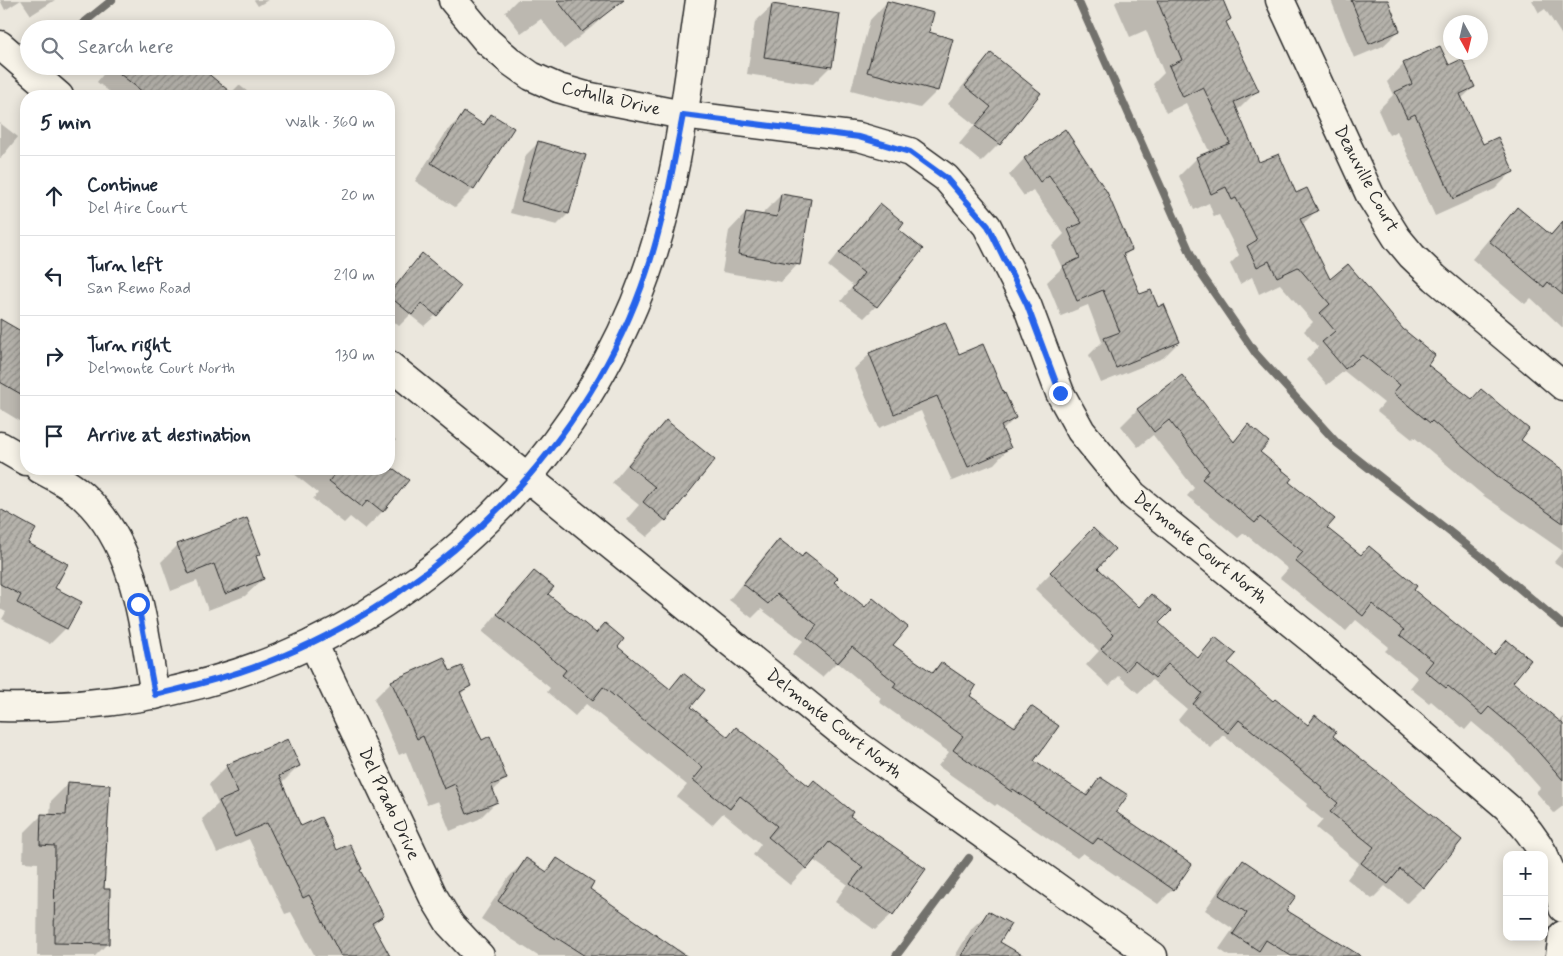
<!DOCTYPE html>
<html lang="en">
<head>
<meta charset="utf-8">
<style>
	body { margin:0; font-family:Mynerve,sans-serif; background:#f2f2f3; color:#1f2937 }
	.controls { position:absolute; right:15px; bottom:15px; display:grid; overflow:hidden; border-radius:10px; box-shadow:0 2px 12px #0003 }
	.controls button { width:45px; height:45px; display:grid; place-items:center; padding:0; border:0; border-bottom:1px solid #e0e1e3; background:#fff; color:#1f2937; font:25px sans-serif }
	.compass { position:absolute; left:1443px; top:15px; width:45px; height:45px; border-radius:50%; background:#fff; box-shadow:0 2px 12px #0003; rotate:172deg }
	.stop { position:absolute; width:15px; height:15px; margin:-11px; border:4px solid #2563eb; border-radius:50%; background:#fff }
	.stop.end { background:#2563eb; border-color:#fff; box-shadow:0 1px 5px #0008 }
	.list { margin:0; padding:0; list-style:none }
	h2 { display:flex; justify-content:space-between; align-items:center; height:65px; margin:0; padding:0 20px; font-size:21px }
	h2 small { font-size:16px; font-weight:400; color:#747a83 }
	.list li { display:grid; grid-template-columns:32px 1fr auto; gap:15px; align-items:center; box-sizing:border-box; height:80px; padding:0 20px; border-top:1px solid #e0e1e3 }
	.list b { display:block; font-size:19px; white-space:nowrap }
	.list p { margin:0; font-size:16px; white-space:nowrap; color:#747a83 }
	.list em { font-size:16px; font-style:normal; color:#747a83 }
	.icon { flex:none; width:28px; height:28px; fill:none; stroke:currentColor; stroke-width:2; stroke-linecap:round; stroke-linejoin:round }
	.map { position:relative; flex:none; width:1563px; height:956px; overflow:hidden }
	.search { position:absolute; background:#fff; box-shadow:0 2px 12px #0003; left:20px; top:20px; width:375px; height:55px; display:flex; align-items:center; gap:12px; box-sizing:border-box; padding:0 18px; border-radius:28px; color:#747a83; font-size:19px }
	.panel { position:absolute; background:#fff; box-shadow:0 2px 12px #0003; left:20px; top:90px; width:375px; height:385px; border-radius:20px }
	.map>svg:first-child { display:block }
	.shadow { fill:#0003 }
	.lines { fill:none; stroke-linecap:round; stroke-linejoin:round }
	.stream { stroke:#72716c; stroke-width:8 }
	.building { fill:url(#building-hatch); stroke:#2b2b2b }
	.minor-casing { stroke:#2b2b2b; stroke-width:31 }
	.minor { stroke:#f7f3e8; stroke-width:28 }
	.route { stroke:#2563eb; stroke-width:6 }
	.labels { text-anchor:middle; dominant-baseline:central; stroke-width:4.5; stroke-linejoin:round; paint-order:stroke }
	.street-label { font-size:18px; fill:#2b2b2b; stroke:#f7f3e8 }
</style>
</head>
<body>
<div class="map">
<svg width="1563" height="956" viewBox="0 0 1563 956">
	<defs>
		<pattern id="building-hatch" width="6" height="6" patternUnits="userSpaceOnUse" patternTransform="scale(1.25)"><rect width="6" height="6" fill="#b5b2ab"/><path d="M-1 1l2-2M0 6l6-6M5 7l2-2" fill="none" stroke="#93918b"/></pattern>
	</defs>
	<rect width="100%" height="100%" fill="#ebe7dd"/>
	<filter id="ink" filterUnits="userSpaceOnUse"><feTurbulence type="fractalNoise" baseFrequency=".02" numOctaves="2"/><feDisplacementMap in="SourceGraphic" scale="10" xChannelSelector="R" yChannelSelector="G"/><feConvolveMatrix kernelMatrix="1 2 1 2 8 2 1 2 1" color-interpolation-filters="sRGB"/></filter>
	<g filter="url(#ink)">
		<g class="shadow">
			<path d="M0 0H55L31 15 21 0 5 10Z"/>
			<path d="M254 0H268L258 6Z"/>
			<path d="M517 0H602L610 10 592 27 564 49 541 19 521 33 505 12Z"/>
			<path d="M1118 0H1222L1230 19 1225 24 1257 91 1240 108 1236 110 1259 164 1316 211 1302 225 1329 281 1426 365 1519 440 1563 471V568L1554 562 1563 551 1484 496 1414 437 1412 439 1377 411 1384 403 1344 371 1327 385 1306 360 1318 347 1304 331 1313 322 1280 284 1259 294 1252 277 1240 284 1230 264 1239 255 1219 215 1214 217 1209 203 1194 210 1179 176 1197 158 1210 153 1186 103 1166 113 1153 84 1164 73 1146 30 1130 37 1115 3Z"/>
			<path d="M1331 0H1386L1399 31 1383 46 1354 58Z"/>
			<path d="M1532 0H1563V37L1545 9 1539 13Z"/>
			<path d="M887 2 927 33 937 91 920 108 851 90 870 20Z"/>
			<path d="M773 5 830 67 813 84 747 74 755 22Z"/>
			<path d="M148 24 153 29H143Z"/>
			<path d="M991 54 1040 93 999 144 981 162 959 144 975 125 948 104 974 72Z"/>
			<path d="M1404 64 1448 67 1474 87 1461 99 1482 146 1512 172 1495 189 1435 216 1397 131 1389 135 1378 110 1393 95 1387 82Z"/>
			<path d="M110 66H197L230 94 239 85 253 96H115L97 82Z"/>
			<path d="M464 114 482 125 491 115 512 128 473 189 455 207 415 181 447 131Z"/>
			<path d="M0 123 18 137 0 159Z"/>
			<path d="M1065 131 1131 250 1123 257 1139 296 1179 342 1163 358 1101 383 1089 355 1102 342 1088 305 1061 316 1047 282 1062 268 1052 246 1064 234 1033 190 1024 196 1009 175 1024 159Z"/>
			<path d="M538 143 568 214 557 225 510 213 526 155Z"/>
			<path d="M781 195 798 264 781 282 722 272 729 231 746 213 763 216 764 212Z"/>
			<path d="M880 205 898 230 922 249 876 306 864 318 841 301 853 286 828 266 868 217Z"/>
			<path d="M1517 209 1549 236 1563 221V328L1531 298 1525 304 1472 259 1500 226Z"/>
			<path d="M422 255 436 315 424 326 410 315 399 326 389 317V293Z"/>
			<path d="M0 320 26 336V417L25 416 20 421 0 409Z"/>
			<path d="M870 354 958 356 1003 395 1015 418 1002 431 1009 448 994 464 952 481 921 411 879 428 854 369Z"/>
			<path d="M1182 376 1232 442 1248 426 1258 452 1288 482 1325 528 1360 556 1412 590 1493 655 1507 642 1511 682 1558 722 1563 717V806L1554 813 1536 792 1540 788 1510 754 1472 722 1465 730 1431 701 1429 703 1410 688 1418 678 1385 651 1389 647 1356 620 1346 631 1280 578 1288 569 1244 533 1238 538 1187 496 1194 488 1153 435 1138 447 1121 426 1137 410Z"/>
			<path d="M666 422 665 520 647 537 626 520 639 505 612 483 648 439Z"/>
			<path d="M389 435 396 440 389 449Z"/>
			<path d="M389 466 407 481 382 512 365 529 350 517 344 523 313 499 318 493 288 469H389Z"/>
			<path d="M0 511 54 588 66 628 50 644 2 619 6 612 0 609Z"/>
			<path d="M779 540 801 558 806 553 891 645 931 673 941 663 968 696 1012 727 1031 707 1032 761 1084 796 1101 778 1114 812 1173 889 1158 904 1083 853 1077 858 997 804 995 806 938 766 949 752 879 702 881 698 837 662 822 677 792 654 803 641 761 609 752 618 729 600 764 556Z"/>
			<path d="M178 545 259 554 255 558 263 579 245 596 208 610 197 581 171 591 161 562Z"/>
			<path d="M1077 546 1096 568 1139 608 1158 623 1196 659 1215 639 1226 664 1273 702 1307 726 1315 717 1332 736 1460 840 1423 887 1407 903 1385 886 1372 899 1347 879 1359 863 1316 828 1323 820 1306 806 1307 804 1223 735 1211 748 1178 720 1187 709 1152 680 1138 693 1119 676 1109 686 1086 665 1099 651 1035 589Z"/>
			<path d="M534 572 546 594 595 634 616 647 669 690 684 675 690 707 727 738 736 729 809 787 848 816 892 914 875 930 835 902 847 884 813 860 790 885 753 855 761 844 723 813 712 825 677 797 687 785 586 704 575 716 547 692 550 688 482 632 517 589Z"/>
			<path d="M449 673 469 686 460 695 481 741 506 778 492 792 496 802 479 819 450 831 438 801 427 805 406 752 399 755 374 699 391 682Z"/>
			<path d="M227 766H299L281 784 300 828 336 852 359 871 382 916 372 926 388 956H315L291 912 285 914 249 839 217 853 202 819 218 804 209 784Z"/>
			<path d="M68 784 102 890 108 943 95 956H37L38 863 23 862 24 833 42 815 50 816 51 801Z"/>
			<path d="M557 859 588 889 676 951 678 949 688 956H538L481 919 509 877 526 860 545 872Z"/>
			<path d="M1243 862 1284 911 1344 956H1229L1219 949 1233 929 1205 910 1228 877Z"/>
			<path d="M988 913 998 942 1022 956H955L972 928Z"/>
		</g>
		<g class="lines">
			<g class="stream">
				<path d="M1078 0 1197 268 1256 354 1337 443 1483 558 1563 625"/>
				<path d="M76 29 112 0"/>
				<path d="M896 956 969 858"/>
			</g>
		</g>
		<g class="building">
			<path d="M557 0H624L582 32Z"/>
			<path d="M1157 0H1223L1231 19 1226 22 1259 91 1234 102 1259 162 1279 154 1296 193 1307 188 1318 211 1300 219 1330 279 1348 264 1403 329 1435 355 1428 365 1472 399 1481 389 1529 429 1521 440 1563 470V523L1501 479 1432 421 1430 423 1393 393 1400 385 1362 355 1345 369 1322 342 1335 331 1320 313 1330 304 1298 267 1277 277 1269 261 1257 267 1247 246 1257 240 1236 198 1232 200 1226 187 1211 194 1196 157 1230 143 1203 87 1183 97 1169 66 1182 60Z"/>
			<path d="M1351 0H1388L1400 31 1369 44Z"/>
			<path d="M887 1 934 13 929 32 953 39 938 91 867 72Z"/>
			<path d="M772 4 840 14 832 67 764 57Z"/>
			<path d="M1440 46 1449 65 1462 59 1475 87 1460 94 1483 144 1498 137 1514 172 1453 199 1415 114 1407 118 1395 92 1412 84 1403 63Z"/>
			<path d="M991 53 1041 93 1000 145 975 126 991 107 965 86Z"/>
			<path d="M199 66 235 96H148L111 67Z"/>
			<path d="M464 112 484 125 491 114 514 128 474 190 431 163Z"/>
			<path d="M1065 129 1107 192 1132 250 1123 254 1140 294 1151 290 1158 307 1164 304 1180 342 1116 368 1104 338 1120 332 1103 290 1077 301 1063 266 1080 258 1068 229 1082 223 1049 175 1040 182 1024 158Z"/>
			<path d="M538 141 586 155 569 214 521 201Z"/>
			<path d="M781 194 811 199 800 265 738 254 746 212 777 217Z"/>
			<path d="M880 203 904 223 899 230 923 249 877 307 852 289 864 273 839 253Z"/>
			<path d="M1517 207 1551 235 1563 221V295L1548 282 1544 287 1489 241Z"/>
			<path d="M422 253 461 286 437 316 421 303 412 315 389 296V294Z"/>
			<path d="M0 319 26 334V397L0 382Z"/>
			<path d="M945 322 959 354 983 344 1004 394 1005 393 1016 418 1001 426 1011 448 968 467 937 396 894 414 869 353Z"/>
			<path d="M1182 375 1234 442 1248 424 1269 442 1260 452 1292 478 1289 482 1335 519 1327 528 1361 555 1369 546 1417 586 1414 590 1494 655 1507 640 1531 660 1513 682 1563 724V780L1526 738 1489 707 1482 715 1448 686 1446 688 1425 671 1433 661 1400 635 1404 630 1372 604 1363 616 1295 561 1303 552 1260 517 1255 523 1202 479 1209 471 1169 420 1154 432 1137 409Z"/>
			<path d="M666 420 715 460 666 521 643 502 655 487 628 465Z"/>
			<path d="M339 469H394L409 480 383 512 368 500 362 507 329 481Z"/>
			<path d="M0 509 36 529 28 543 68 564 55 588 82 602 67 629 17 603 21 595 0 584Z"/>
			<path d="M247 518 261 554 256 556 264 579 225 594 214 564 189 574 177 544Z"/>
			<path d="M1093 528 1115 549 1098 568 1139 607 1151 594 1171 611 1159 623 1198 658 1215 637 1236 654 1228 663 1273 701 1275 699 1308 725 1315 715 1336 732 1333 736 1462 840 1424 888 1400 869 1388 884 1361 863 1374 847 1330 812 1338 803 1321 789 1322 787 1239 720 1228 733 1193 704 1202 693 1168 664 1155 678 1135 661 1126 671 1101 649 1114 634 1050 572Z"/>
			<path d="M779 539 802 557 805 552 838 578 834 582 865 607 873 598 908 627 893 645 933 673 941 662 976 686 970 696 1015 727 1031 706 1059 726 1034 761 1087 796 1100 777 1128 795 1116 812 1192 864 1174 890 1098 838 1093 844 1013 789 1012 792 953 750 963 736 893 687 896 683 852 647 838 663 807 638 817 625 777 594 768 604 743 584Z"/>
			<path d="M534 571 554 587 548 594 596 633 605 623 624 639 618 647 670 689 683 673 705 690 691 707 728 737 736 727 809 786 814 780 853 812 850 816 926 869 893 915 850 884 863 867 829 842 807 869 768 837 777 826 740 796 730 809 693 780 703 768 603 687 593 700 562 675 566 670 497 614Z"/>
			<path d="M444 657 450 671 462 666 471 686 460 692 482 740 490 736 507 779 491 785 498 802 467 814 455 784 444 789 423 736 417 739 391 681Z"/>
			<path d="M288 739 300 766 279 776 301 826 321 817 337 850 350 844 362 869 360 870 384 916 372 923 390 956H341L309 895 303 898 267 823 235 837 219 801 238 793 226 765Z"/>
			<path d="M68 782 110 785 104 889H110L109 944 54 943 55 846 40 845 41 814 66 815Z"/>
			<path d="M526 858 547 872 557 858 594 882 590 889 686 956H585L557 938 556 939 498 901Z"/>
			<path d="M1243 860 1296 896 1286 910 1361 956H1291L1266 940 1259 951 1233 934 1247 913 1219 895Z"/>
			<path d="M988 911 1011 924 1000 942 1024 956H961Z"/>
		</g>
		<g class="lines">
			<defs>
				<g id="minor">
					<path d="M453 0 487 41 510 61 531 76 558 88 586 96 683 115 859 137 910 152 946 178 987 226 1027 305 1060 393 1081 431 1133 495 1315 642 1507 807C1522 822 1534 836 1544 855"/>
					<path d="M1280 0 1370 195 1397 238 1412 256 1435 278 1563 386"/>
					<path d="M0 45 59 96"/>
					<path d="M389 365 856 744 1153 956"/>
					<path d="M0 446 26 461"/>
					<path d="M40 469C55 477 72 485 85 498 138 548 143 627 155 695"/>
					<path d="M313 643 433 896 450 924 480 956"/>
					<path d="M0 707C95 709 190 694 279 658 447 589 585 445 646 274 677 188 687 90 700 0"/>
					<path d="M1544 856 1559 891 1563 908"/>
					<path d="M1560 956 1563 935"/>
				</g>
			</defs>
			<use href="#minor" class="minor-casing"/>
			<use href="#minor" class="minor"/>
		</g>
	</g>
	<g class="lines" filter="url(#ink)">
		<path class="route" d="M138 604 155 695C197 685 240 674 280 657 446 588 590 443 647 271 664 220 673 167 683 115L859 137 910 152 946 178 988 226 1027 305 1060 393"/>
	</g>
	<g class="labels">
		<g class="street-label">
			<text transform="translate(611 99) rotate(13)">Cotulla Drive</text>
			<text transform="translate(1366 179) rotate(62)">Deauville Court</text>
			<text transform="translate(1200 548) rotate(39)">Delmonte Court North</text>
			<text transform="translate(834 724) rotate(38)">Delmonte Court North</text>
			<text transform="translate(389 804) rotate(65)">Del Prado Drive</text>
		</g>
	</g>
</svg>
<div class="controls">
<button>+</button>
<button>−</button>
</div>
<svg class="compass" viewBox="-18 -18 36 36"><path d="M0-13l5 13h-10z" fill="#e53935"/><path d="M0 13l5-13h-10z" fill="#747a83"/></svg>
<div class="stop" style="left:138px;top:604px"></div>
<div class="stop end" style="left:1060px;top:393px"></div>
<div class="search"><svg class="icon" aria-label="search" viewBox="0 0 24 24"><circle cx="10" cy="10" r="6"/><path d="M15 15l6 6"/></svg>Search here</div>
<section class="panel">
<h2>5 min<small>Walk · 360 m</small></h2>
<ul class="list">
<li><svg class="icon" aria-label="ahead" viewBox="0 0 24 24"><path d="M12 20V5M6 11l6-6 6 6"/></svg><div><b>Continue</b><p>Del Aire Court</p></div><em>20 m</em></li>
<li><svg class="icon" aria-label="left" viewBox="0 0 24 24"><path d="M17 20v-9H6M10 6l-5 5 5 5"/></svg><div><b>Turn left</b><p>San Remo Road</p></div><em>210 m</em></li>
<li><svg class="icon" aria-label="right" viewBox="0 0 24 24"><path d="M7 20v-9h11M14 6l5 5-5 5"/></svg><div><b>Turn right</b><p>Delmonte Court North</p></div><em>130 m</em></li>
<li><svg class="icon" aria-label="arrive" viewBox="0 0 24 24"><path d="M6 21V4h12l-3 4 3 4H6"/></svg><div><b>Arrive at destination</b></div></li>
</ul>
</section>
</div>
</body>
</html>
